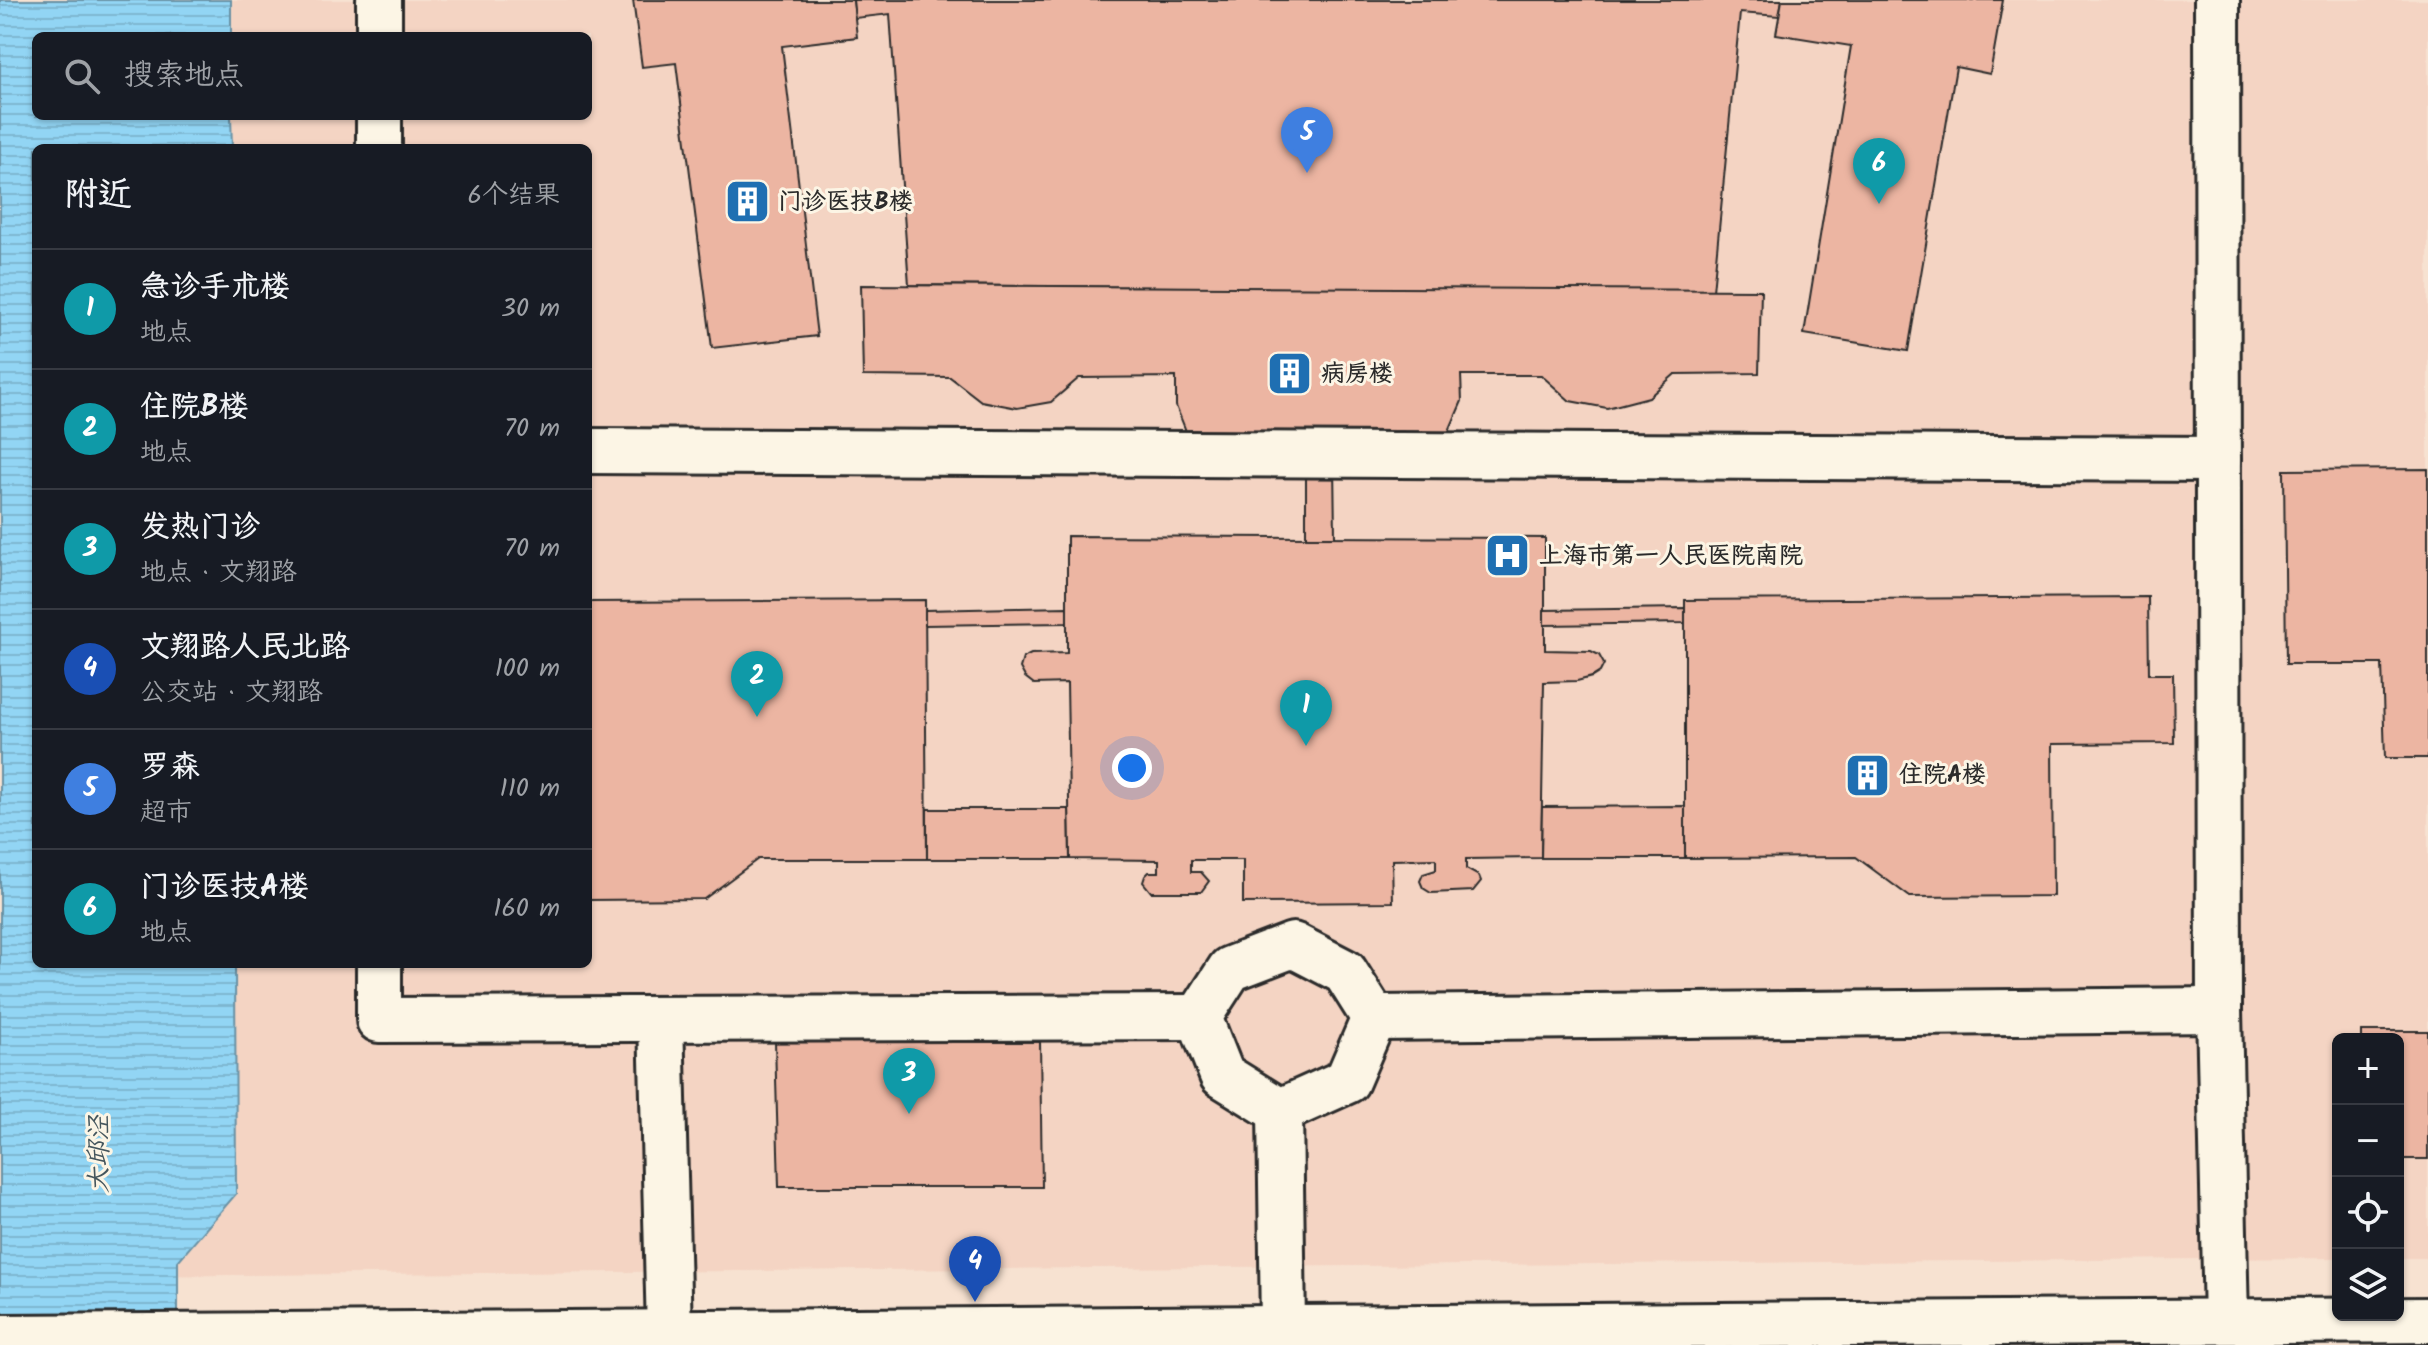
<!DOCTYPE html>
<html lang="zh">
<head>
<meta charset="utf-8">
<style>
	body { margin:0; font-family:Kalam,"LXGW WenKai TC",sans-serif; background:#20242c; color:#f1f3f6 }
	.controls { position:absolute; right:24px; bottom:24px; display:grid; overflow:hidden; border-radius:12px; box-shadow:0 2px 6px #0004 }
	.controls button { width:72px; height:72px; display:grid; place-items:center; padding:0; border:0; border-bottom:2px solid #363941; background:#171b24; color:#f1f3f6; font:40px sans-serif }
	.you { position:absolute; left:1132px; top:768px; width:28px; height:28px; margin:-20px; border:6px solid #fff; border-radius:50%; background:#1a73e8; box-shadow:0 0 0 12px #1a73e833 }
	.badge { display:grid; place-items:center; width:52px; height:52px; border-radius:50%; background:#1a73e8; color:#fff; font-size:26px; font-weight:700 }
	.pin { position:absolute; translate:-50% -66px; filter:drop-shadow(0 2px 4px #0008) }
	.pin::after { content:''; position:absolute; top:42px; width:28px; height:24px; background:inherit; clip-path:polygon(0 0,100% 0,50% 100%) }
	.list { margin:0; padding:0; list-style:none }
	h2 { display:flex; justify-content:space-between; align-items:center; height:104px; margin:0; padding:0 32px; font-size:34px }
	h2 small { font-size:26px; font-weight:400; color:#9ea1a6 }
	.list li { display:grid; grid-template-columns:52px 1fr auto; gap:24px; align-items:center; box-sizing:border-box; height:120px; padding:0 32px; border-top:2px solid #363941 }
	.list b { display:block; font-size:30px; white-space:nowrap }
	.list p { margin:0; font-size:26px; white-space:nowrap; color:#9ea1a6 }
	.list em { font-size:26px; font-style:normal; color:#9ea1a6 }
	.icon { flex:none; width:44px; height:44px; fill:none; stroke:currentColor; stroke-width:2; stroke-linecap:round; stroke-linejoin:round }
	.map { position:relative; flex:none; width:2428px; height:1345px; overflow:hidden }
	.search { position:absolute; background:#171b24; box-shadow:0 2px 6px #0004; left:32px; top:32px; width:560px; height:88px; display:flex; align-items:center; gap:20px; box-sizing:border-box; padding:0 28px; border-radius:12px; color:#9ea1a6; font-size:30px }
	.panel { position:absolute; background:#171b24; box-shadow:0 2px 6px #0004; left:32px; top:144px; width:560px; height:824px; border-radius:12px }
	.map>svg:first-child { display:block }
	.built { fill:#f4d4c3; fill-rule:evenodd }
	.water { fill:url(#water-rules); stroke:#6991a4; stroke-width:2 }
	.building { fill:#ecb5a2; stroke:#2b2b2b; stroke-width:2 }
	.lines { fill:none; stroke-linecap:round; stroke-linejoin:round }
	.minor-casing { stroke:#2b2b2b; stroke-width:50 }
	.major-casing { stroke:#2b2b2b; stroke-width:50 }
	.minor { stroke:#fcf5e5; stroke-width:44 }
	.major { stroke:#fcf5e5; stroke-width:44 }
	.labels { text-anchor:middle; dominant-baseline:central; stroke-width:6; stroke-linejoin:round; paint-order:stroke }
	.poi-label { font-size:24px; font-weight:bold; fill:#2b2b2b; stroke:#fcf5e5; text-anchor:start }
	.water-label { font-size:26px; font-style:italic; fill:#45565d; stroke:#fcf5e5 }
</style>
</head>
<body>
<div class="map">
<svg width="2428" height="1345" viewBox="0 0 2428 1345">
	<defs>
		<pattern id="water-rules" width="6" height="5" patternUnits="userSpaceOnUse" patternTransform="scale(2)"><rect width="6" height="5" fill="#92d5f4"/><path d="M0 2.5h6" fill="none" stroke="#7eb7d1"/></pattern>
	</defs>
	<rect width="100%" height="100%" fill="#f7e2d1"/>
	<filter id="ink" filterUnits="userSpaceOnUse"><feTurbulence type="fractalNoise" baseFrequency=".0125" numOctaves="2"/><feDisplacementMap in="SourceGraphic" scale="16" xChannelSelector="R" yChannelSelector="G"/><feConvolveMatrix kernelMatrix="1 2 1 2 8 2 1 2 1" color-interpolation-filters="sRGB"/></filter>
	<g filter="url(#ink)">
		<path class="built" d="M0 0H2428V1258H2398V1039H2338V1258L0 1277ZM36 36H588V116H36ZM36 148H588V964H36Z"/>
		<path class="water" d="M0 0H231V36H36V116H231L232 148H36V964H235L236 1194 178 1261V1345H0Z"/>
		<g class="building">
			<path d="M633 0H853L857 37 782 46 817 336 712 348 676 63 642 67Z"/>
			<path d="M853 0H1782L1779 16 1740 13 1713 291 909 285 890 14 855 18Z"/>
			<path d="M1782 0H2003L1990 74 1956 67 1908 351 1804 334 1851 46 1776 34Z"/>
			<path d="M861 285 1761 290 1759 373 1675 374 1649 397 1607 408 1570 401 1541 375H1461L1462 401 1446 438 1192 446 1176 406V377L1079 378 1051 402 1017 408 981 401 950 377 863 376Z"/>
			<path d="M1306 462H1334L1335 537H1306Z"/>
			<path d="M2428 469V758H2385L2382 664H2286L2284 470Z"/>
			<path d="M1067 536 1545 538V650L1591 651 1599 655 1604 664 1600 672 1592 677 1577 681 1544 682 1541 858 1466 859V869L1479 876 1481 881 1473 891 1431 893 1423 888 1420 881 1423 874 1436 870V859L1392 860 1393 902 1243 903V860H1191V872H1201L1209 881 1201 892H1151L1143 882 1145 876 1149 872H1159V860L1070 859 1067 683 1034 684 1025 677 1020 668 1023 658 1031 654 1067 653Z"/>
			<path d="M2148 597 2149 674H2173L2174 743 2052 744 2053 896 1910 897 1856 857 1685 858V600Z"/>
			<path d="M925 600 927 859H758L704 899 588 900V602Z"/>
			<path d="M1067 607V623L925 625V610Z"/>
			<path d="M1685 608V623L1544 625V610Z"/>
			<path d="M1685 806V858H1541L1542 807Z"/>
			<path d="M927 809H1069L1070 859H927Z"/>
			<path d="M2361 1031H2428V1159H2398V1039H2361Z"/>
			<path d="M775 1042H1040L1042 1187H779Z"/>
		</g>
		<g class="lines">
			<defs>
				<g id="minor">
					<path d="M379 0V36"/>
					<path d="M2217 0 2219 1010 2226 1321"/>
					<path d="M379 116V148"/>
					<path d="M588 451 2218 459"/>
					<path d="M1293 945 1345 972 1374 1018 1347 1081 1280 1111 1222 1075 1199 1017 1230 969Z"/>
					<path d="M379 964V1020L1199 1017"/>
					<path d="M1374 1018 2219 1010"/>
					<path d="M661 1019 669 1332"/>
					<path d="M1280 1111 1283 1327"/>
				</g>
				<path id="major" d="M0 1337 2428 1320"/>
			</defs>
			<use href="#minor" class="minor-casing"/>
			<use href="#major" class="major-casing"/>
			<use href="#minor" class="minor"/>
			<use href="#major" class="major"/>
		</g>
	</g>
	<defs>
		<symbol id="building-square" viewBox="-11 -11 22 22"><rect x="-9" y="-9" width="18" height="18" rx="4" fill="#1f6fb2" stroke="#fcf5e5"/><path d="M-4-6H4V6H1V3H-1V6H-4ZM-2.5-4.3h1.7v1.8h-1.7ZM.8-4.3h1.7v1.8H.8ZM-2.5-1h1.7V.8h-1.7ZM.8-1h1.7V.8H.8Z" fill="#fff"/></symbol>
		<symbol id="hospital-square" viewBox="-11 -11 22 22"><rect x="-9" y="-9" width="18" height="18" rx="4" fill="#1f6fb2" stroke="#fcf5e5"/><path d="M-5-5h3v3.5h4V-5h3V5h-3V1.5h-4V5h-3Z" fill="#fff"/></symbol>
	</defs>
	<g fill-rule="evenodd">
		<use href="#building-square" x="722" y="176" width="51" height="51"/>
		<use href="#building-square" x="1264" y="348" width="51" height="51"/>
		<use href="#hospital-square" x="1482" y="530" width="51" height="51"/>
		<use href="#building-square" x="1842" y="750" width="51" height="51"/>
	</g>
	<g class="labels">
		<g class="poi-label">
			<text x="778" y="202">门诊医技B楼</text>
			<text x="1321" y="374">病房楼</text>
			<text x="1539" y="556">上海市第一人民医院南院</text>
			<text x="1899" y="775">住院A楼</text>
		</g>
		<g class="water-label">
			<text transform="translate(100 1154) rotate(-90)">大邱泾</text>
		</g>
	</g>
</svg>
<div class="controls">
<button>+</button>
<button>−</button>
<button><svg class="icon" aria-label="locate" viewBox="0 0 24 24"><circle cx="12" cy="12" r="6"/><path d="M12 2v4M12 18v4M2 12h4M18 12h4"/></svg></button>
<button><svg class="icon" aria-label="layers" viewBox="0 0 24 24"><path d="M12 4l9 5-9 5-9-5zM3 14l9 5 9-5"/></svg></button>
</div>
<div class="you"></div>
<div class="pin badge" style="left:1306px;top:746px;background:#0f9aa8">1</div>
<div class="pin badge" style="left:757px;top:717px;background:#0f9aa8">2</div>
<div class="pin badge" style="left:909px;top:1114px;background:#0f9aa8">3</div>
<div class="pin badge" style="left:975px;top:1302px;background:#1a4fb4">4</div>
<div class="pin badge" style="left:1307px;top:173px;background:#3f7fe0">5</div>
<div class="pin badge" style="left:1879px;top:204px;background:#0f9aa8">6</div>
<div class="search"><svg class="icon" aria-label="search" viewBox="0 0 24 24"><circle cx="10" cy="10" r="6"/><path d="M15 15l6 6"/></svg>搜索地点</div>
<section class="panel">
<h2>附近<small>6个结果</small></h2>
<ul class="list">
<li><span class="badge" style="background:#0f9aa8">1</span><div><b>急诊手术楼</b><p>地点</p></div><em>30 m</em></li>
<li><span class="badge" style="background:#0f9aa8">2</span><div><b>住院B楼</b><p>地点</p></div><em>70 m</em></li>
<li><span class="badge" style="background:#0f9aa8">3</span><div><b>发热门诊</b><p>地点 · 文翔路</p></div><em>70 m</em></li>
<li><span class="badge" style="background:#1a4fb4">4</span><div><b>文翔路人民北路</b><p>公交站 · 文翔路</p></div><em>100 m</em></li>
<li><span class="badge" style="background:#3f7fe0">5</span><div><b>罗森</b><p>超市</p></div><em>110 m</em></li>
<li><span class="badge" style="background:#0f9aa8">6</span><div><b>门诊医技A楼</b><p>地点</p></div><em>160 m</em></li>
</ul>
</section>
</div>
</body>
</html>
